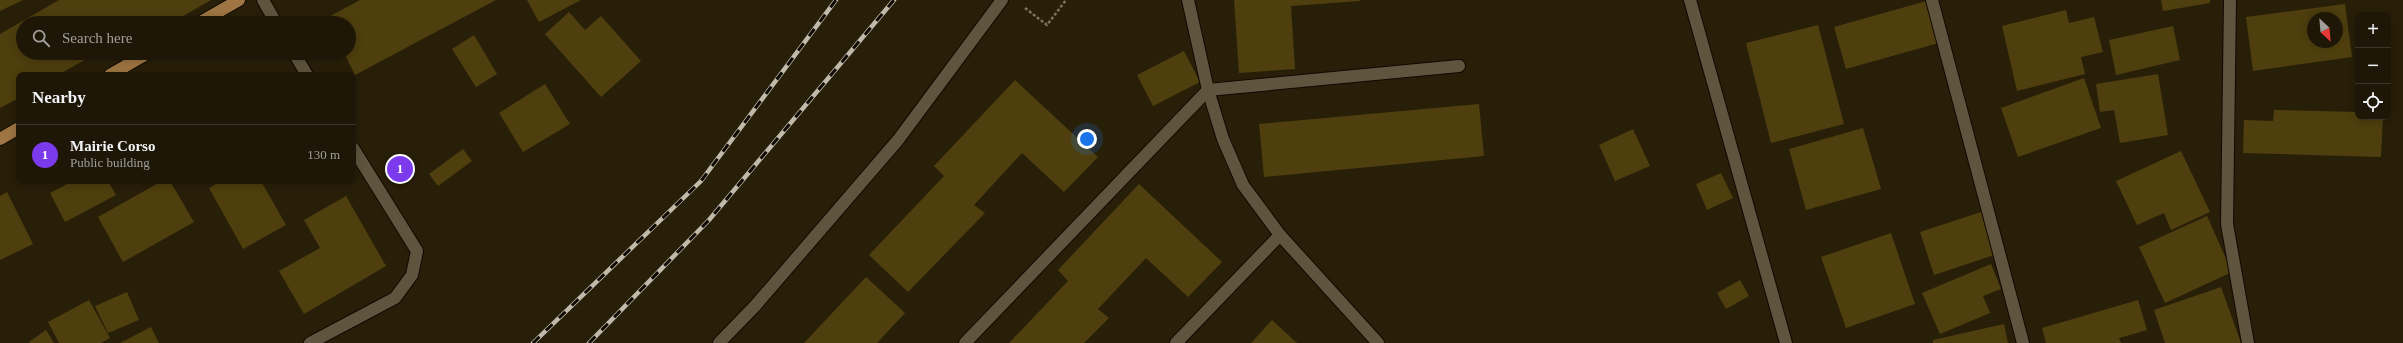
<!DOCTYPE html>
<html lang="en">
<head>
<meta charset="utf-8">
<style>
	body { margin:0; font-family:Georgia,serif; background:#2b2415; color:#f1f3f6 }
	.controls { position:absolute; right:12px; top:12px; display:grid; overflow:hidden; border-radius:8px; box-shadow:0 2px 10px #0003 }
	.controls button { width:36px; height:36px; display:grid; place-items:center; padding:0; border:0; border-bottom:1px solid #3c3628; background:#1e1707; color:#f1f3f6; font:20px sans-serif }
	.compass { position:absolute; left:2307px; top:12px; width:36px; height:36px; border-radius:50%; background:#1e1707; box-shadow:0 2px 10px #0003; rotate:154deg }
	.you { position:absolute; left:1087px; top:139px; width:14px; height:14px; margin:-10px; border:3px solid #fff; border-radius:50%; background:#1a73e8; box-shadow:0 0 0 6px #1a73e833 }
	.badge { display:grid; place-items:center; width:26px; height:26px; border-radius:50%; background:#7c3aed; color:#fff; font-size:13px; font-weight:700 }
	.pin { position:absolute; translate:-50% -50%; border:2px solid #fff; box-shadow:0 1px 4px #0006 }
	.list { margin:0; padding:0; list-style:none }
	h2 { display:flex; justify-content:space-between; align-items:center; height:52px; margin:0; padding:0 16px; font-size:17px }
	h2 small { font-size:13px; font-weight:400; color:#a19f9b }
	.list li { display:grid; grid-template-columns:26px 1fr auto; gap:12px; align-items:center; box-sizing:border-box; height:60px; padding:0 16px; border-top:1px solid #3c3628 }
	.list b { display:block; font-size:15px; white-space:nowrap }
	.list p { margin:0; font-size:13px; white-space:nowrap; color:#a19f9b }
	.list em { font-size:13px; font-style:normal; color:#a19f9b }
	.icon { flex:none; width:22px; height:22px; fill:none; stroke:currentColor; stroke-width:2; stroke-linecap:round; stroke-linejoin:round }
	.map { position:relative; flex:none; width:2403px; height:343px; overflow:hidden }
	.search { position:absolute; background:#1e1707; box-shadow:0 2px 10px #0003; left:16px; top:16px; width:340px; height:44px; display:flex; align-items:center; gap:10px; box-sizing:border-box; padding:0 14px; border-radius:22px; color:#a19f9b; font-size:15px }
	.panel { position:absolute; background:#1e1707; box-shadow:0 2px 10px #0003; left:16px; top:72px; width:340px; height:112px; border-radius:8px }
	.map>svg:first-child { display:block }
	.building { fill:#4f3f0e; fill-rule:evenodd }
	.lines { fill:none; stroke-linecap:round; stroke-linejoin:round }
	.service-casing { stroke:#100900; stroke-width:14 }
	.minor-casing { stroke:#100900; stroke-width:14 }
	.tertiary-casing { stroke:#100900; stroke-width:14 }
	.primary-casing { stroke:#100900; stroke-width:14 }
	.path { stroke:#7a7361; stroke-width:2.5; stroke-dasharray:3 2; stroke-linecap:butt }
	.service { stroke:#5f553e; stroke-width:12 }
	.minor { stroke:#5f553e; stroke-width:12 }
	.tertiary { stroke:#5f553e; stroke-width:12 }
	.primary { stroke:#9f7643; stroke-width:12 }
	.rail-casing { stroke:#c0baab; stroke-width:4.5 }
	.rail { stroke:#0d0a03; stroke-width:3; stroke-dasharray:9; stroke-linecap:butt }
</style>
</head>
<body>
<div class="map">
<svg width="2403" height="343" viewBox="0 0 2403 343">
	<rect width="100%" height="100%" fill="#281f09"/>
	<g class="building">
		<path d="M0 0H23L0 11Z"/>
		<path d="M59 0H211L171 23H23V53H97L58 75H19V98L0 108V34Z"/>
		<path d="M360 0H496L355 75 344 53H349V23H328L325 19Z"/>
		<path d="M527 0H581L539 22Z"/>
		<path d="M1234 0H1360V1L1291 6 1295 69 1239 73Z"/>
		<path d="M1930 0 1942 42 1846 69 1834 27Z"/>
		<path d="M2161 0H2210V3L2163 11Z"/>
		<path d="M2345 4 2352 57 2253 71 2246 17ZM2313 18H2337V42H2313Z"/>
		<path d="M2066 10 2069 23 2094 17 2103 52 2081 57 2085 74 2017 91 2002 26Z"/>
		<path d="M569 12 585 30 601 16 641 61 601 97 545 34Z"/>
		<path d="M1818 25 1844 124 1771 143 1746 43Z"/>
		<path d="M2173 26 2180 60 2116 75 2109 40Z"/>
		<path d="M474 35 497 74 476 87 452 49Z"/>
		<path d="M1184 51 1200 82 1153 106 1137 75Z"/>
		<path d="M104 53H119L107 60Z"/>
		<path d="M2158 74 2168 135 2120 143 2114 110 2100 112 2096 84Z"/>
		<path d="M2084 78 2101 128 2018 157 2001 108Z"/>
		<path d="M1015 80 1098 157 1064 192 1022 153 974 205 985 213 908 292 869 255 944 176 934 166Z"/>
		<path d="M545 84 570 124 523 152 499 113Z"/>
		<path d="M1479 104 1484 156 1264 177 1259 124Z"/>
		<path d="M2274 110 2358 112V117H2383L2381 157 2243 153 2244 120 2273 121Z"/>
		<path d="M1863 128 1881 189 1806 210 1789 149Z"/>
		<path d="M1633 129 1650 166 1615 181 1599 145Z"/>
		<path d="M463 149 472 161 438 186 429 174Z"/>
		<path d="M2181 151 2210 212 2171 230 2164 213 2137 225 2116 181Z"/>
		<path d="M1721 173 1733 198 1707 210 1696 184Z"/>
		<path d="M73 181H108L116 195 65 222 50 193Z"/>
		<path d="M162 181H170L194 222 123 262 98 217Z"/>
		<path d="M221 181H261L286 225 243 249 209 188Z"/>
		<path d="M1139 184 1222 262 1188 297 1146 258 1098 309 1109 318 1084 343H1009L1068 281 1058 270Z"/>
		<path d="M7 192 33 244 0 260V196Z"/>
		<path d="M346 196 386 266 304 314 279 271 320 248 304 220Z"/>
		<path d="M1981 212 1994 255 1934 275 1920 232Z"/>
		<path d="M2207 216 2232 272 2165 303 2139 247Z"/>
		<path d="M1891 233 1915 304 1846 328 1821 257Z"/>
		<path d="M1991 264 2001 289 1983 296 1990 313 1940 334 1922 293Z"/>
		<path d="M866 277 905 313 877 343H804Z"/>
		<path d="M1740 280 1749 296 1726 309 1717 293Z"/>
		<path d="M2221 287 2241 343H2165L2154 310Z"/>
		<path d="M127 292 139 320 108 333 95 306Z"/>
		<path d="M89 300 110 338 101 343H59L48 322Z"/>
		<path d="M2138 300 2147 330 2119 338 2121 343H2046L2042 328Z"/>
		<path d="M1272 320 1297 343H1251Z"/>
		<path d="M2004 324 2008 343H1933V340Z"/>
		<path d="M151 327 159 343H120Z"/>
		<path d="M46 330 54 343H30L29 342Z"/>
	</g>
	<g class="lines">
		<defs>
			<g id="service">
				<path d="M263 0 276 23"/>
				<path d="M1188 0 1208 90 1223 139 1243 185 1280 235 1378 343"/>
				<path d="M294 53 307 75"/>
				<path d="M310 343 395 298 412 275 417 251 353 148"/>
				<path d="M965 343 1208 90 1459 66"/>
				<path d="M1176 343 1280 235"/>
			</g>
			<g id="minor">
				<path d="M1690 0 1786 343"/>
				<path d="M1932 0 2023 343"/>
				<path d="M2230 0 2227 224 2248 343"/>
			</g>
			<path id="tertiary" d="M719 343 755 306 898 140 1002 0"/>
			<g id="primary">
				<path d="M199 23 239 0"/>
				<path d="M110 75 148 53"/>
				<path d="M0 139 19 128"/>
			</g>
		</defs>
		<use href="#service" class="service-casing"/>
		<use href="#minor" class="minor-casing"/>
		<use href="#tertiary" class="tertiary-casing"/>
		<use href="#primary" class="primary-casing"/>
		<path class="path" d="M1025 8 1047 25 1066 0"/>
		<use href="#service" class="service"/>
		<use href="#minor" class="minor"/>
		<use href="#tertiary" class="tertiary"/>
		<use href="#primary" class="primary"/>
		<defs>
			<g id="rail">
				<path d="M533 343 701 181 836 0"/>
				<path d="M589 343 709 220 894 0"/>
			</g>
		</defs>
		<use href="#rail" class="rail-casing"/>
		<use href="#rail" class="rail"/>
	</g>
</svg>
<div class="controls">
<button>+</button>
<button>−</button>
<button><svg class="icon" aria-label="locate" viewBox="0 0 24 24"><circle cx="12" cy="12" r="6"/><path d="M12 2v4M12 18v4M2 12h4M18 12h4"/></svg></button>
</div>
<svg class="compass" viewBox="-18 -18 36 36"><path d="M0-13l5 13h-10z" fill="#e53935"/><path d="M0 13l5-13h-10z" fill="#a19f9b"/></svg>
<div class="you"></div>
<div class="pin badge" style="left:400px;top:169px">1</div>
<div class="search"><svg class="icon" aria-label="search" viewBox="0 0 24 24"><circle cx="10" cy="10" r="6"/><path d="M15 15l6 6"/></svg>Search here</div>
<section class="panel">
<h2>Nearby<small></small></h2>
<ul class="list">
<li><span class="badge">1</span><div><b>Mairie Corso</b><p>Public building</p></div><em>130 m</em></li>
</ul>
</section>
</div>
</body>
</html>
